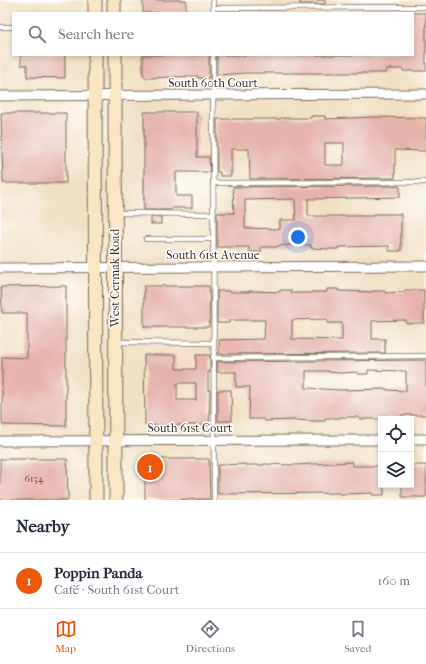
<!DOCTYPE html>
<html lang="en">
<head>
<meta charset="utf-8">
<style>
	body { margin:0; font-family:"IM FELL French Canon",serif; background:#f6f6f7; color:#1f2937 }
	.controls { position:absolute; right:12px; bottom:12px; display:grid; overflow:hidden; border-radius:0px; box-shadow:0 2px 6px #0003 }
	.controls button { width:36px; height:36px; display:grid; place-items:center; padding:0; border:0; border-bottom:1px solid #e0e1e3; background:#fff; color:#1f2937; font:20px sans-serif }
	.you { position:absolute; left:298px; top:237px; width:14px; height:14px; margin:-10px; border:3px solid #fff; border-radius:50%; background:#1a73e8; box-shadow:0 0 0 6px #1a73e833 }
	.badge { display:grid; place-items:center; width:26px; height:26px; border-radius:50%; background:#ea580c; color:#fff; font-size:13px; font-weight:700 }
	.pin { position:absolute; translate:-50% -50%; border:2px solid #fff; box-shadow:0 1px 4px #0006 }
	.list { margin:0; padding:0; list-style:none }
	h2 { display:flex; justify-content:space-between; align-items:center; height:52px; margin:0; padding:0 16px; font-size:17px }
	h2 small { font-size:13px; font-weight:400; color:#747a83 }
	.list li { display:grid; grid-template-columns:26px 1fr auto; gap:12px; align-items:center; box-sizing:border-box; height:56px; padding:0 16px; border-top:1px solid #e0e1e3 }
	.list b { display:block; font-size:15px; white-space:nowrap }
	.list p { margin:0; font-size:13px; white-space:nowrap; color:#747a83 }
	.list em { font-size:13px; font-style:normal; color:#747a83 }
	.icon { flex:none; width:22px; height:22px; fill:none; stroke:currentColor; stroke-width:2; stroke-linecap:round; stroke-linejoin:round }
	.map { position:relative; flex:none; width:426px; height:500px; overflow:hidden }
	.search { position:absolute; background:#fff; box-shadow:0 2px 6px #0003; left:12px; right:12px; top:12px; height:44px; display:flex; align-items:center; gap:10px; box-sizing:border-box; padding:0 14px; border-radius:0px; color:#747a83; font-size:15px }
	.sheet { height:108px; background:#fff }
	nav { display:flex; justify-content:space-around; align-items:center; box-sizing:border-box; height:56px; border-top:1px solid #e0e1e3; background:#fff; font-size:11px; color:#747a83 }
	nav a { display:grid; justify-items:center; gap:2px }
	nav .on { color:#ea580c }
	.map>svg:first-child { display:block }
	.building { fill:#e6b3ab; fill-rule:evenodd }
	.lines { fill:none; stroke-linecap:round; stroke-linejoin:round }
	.service-casing { stroke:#7b6a58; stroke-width:6 }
	.minor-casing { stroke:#7b6a58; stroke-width:11 }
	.secondary-casing { stroke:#7b6a58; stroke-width:15 }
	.service { stroke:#fff; stroke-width:4.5 }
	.minor { stroke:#fff; stroke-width:9 }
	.secondary { stroke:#fbe6c4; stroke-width:13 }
	.labels { text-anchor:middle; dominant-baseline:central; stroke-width:3; stroke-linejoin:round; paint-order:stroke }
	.number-label { font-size:10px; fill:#664c41 }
	.street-label { font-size:12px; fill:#3b2a1e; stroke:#fff }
</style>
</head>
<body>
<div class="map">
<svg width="426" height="500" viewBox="0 0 426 500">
	<rect width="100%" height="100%" fill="#fff"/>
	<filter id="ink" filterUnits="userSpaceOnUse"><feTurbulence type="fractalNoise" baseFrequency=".025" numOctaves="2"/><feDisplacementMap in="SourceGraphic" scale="8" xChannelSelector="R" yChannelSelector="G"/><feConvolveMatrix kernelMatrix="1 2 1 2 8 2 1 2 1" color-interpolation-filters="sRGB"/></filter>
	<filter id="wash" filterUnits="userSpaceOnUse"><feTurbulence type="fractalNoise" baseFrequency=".012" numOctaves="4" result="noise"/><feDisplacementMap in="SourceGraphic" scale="16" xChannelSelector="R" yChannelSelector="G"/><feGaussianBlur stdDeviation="0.9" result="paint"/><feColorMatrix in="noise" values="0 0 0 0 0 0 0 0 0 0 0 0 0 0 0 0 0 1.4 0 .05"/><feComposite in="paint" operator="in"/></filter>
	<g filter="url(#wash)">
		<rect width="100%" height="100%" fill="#f2e0c3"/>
		<g id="blocks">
			<g class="building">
				<path d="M143 0H186V12L143 13Z"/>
				<rect x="300" y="0" width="25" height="4"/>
				<path d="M413 13H426V71H403V69H386V73H246L217 75V55H413Z"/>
				<path d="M21 55H65V78L27 77V65H21Z"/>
				<path d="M143 55H209V78H198V76L147 78 143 75Z"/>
				<path d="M144 112H197V157H209L210 172H176V196H192V208H173L171 210H144Z"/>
				<path d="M1 113H66V183H3Z"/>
				<path d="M311 116H325V119L374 117 426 118V151L395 150V178L250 179 249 149H231V176H220V172H217V119H280V118H311ZM325 143H344V165H325Z"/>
				<path d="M395 186 400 187V197L308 199V216H373V214H401V251H389V246L338 247V249H329L311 248V245H292L277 246V247H261V252H249V247H217V213H234L233 187ZM295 199 296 220H280V229L245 228V200Z"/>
				<rect x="151" y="217" width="10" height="7"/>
				<path d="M66 286V426L2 425V357L27 358V313H2L1 287Z"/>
				<path d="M144 286H209L210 323H209V327H144Z"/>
				<path d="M327 289H338V291L373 292V291H385V293L405 292V290H424V323H406V320L372 321V339H385V353L219 354V340L264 339 265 320H229V323H217V291H229V292H249V291L280 292V290H291V293H311V292H327ZM327 319V323H342V340L292 339V320Z"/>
				<path d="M144 355H176V369H196V355H210V372H208V390H210L209 425H145ZM177 383H196V400H177Z"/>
				<path d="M426 360V415H402V417H387V419H359V417H340V418H325V421H311L295 420 264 421V419H249L250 387H236V372H217V362ZM368 370 406 371V391L387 390V389L340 390 306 388V371H329V372L340 373 358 372V374H368Z"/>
				<path d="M218 390H231L232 421H218Z"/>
				<path d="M0 459H67L68 500H0Z"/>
				<path d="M145 459H209L210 499 145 500Z"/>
				<path d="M353 462V466H381V485H384V495H372V493L340 494V493L218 494V465L245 464V465H264V464L294 465Z"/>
				<path d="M411 465H426V497H402V485H411Z"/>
			</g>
		</g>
	</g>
	<g filter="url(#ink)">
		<use href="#blocks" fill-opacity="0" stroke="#7b6a58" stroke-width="1"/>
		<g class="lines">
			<defs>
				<g id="service">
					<path d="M213 0V13"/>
					<path d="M213 8 426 7"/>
					<path d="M0 27H13"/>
					<path d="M213 55 214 500"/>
					<path d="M213 183 426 182"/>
					<path d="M117 213 213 214"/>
					<path d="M146 239H213"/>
					<path d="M117 342 213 343"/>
					<path d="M213 358 426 356"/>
				</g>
				<g id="minor">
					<path d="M0 96 426 94"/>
					<path d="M0 268 426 266"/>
					<path d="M411 439H426"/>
					<path d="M0 441 381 440"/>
				</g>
				<g id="secondary">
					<path d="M95 0V13"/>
					<path d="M114 0V13"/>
					<path d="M95 55 96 500"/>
					<path d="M115 55 116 500"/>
				</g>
			</defs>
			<use href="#service" class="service-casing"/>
			<use href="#minor" class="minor-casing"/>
			<use href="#secondary" class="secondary-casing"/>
			<use href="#service" class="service"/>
			<use href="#minor" class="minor"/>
			<use href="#secondary" class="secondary"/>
		</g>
	</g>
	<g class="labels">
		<g class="number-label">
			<text x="34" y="479">6134</text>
		</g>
		<g class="street-label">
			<text x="213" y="83">South 60th Court</text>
			<text x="213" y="255">South 61st Avenue</text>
			<text transform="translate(115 278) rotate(-90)">West Cermak Road</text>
			<text x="190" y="428">South 61st Court</text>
		</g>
	</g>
</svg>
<div class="controls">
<button><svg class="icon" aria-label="locate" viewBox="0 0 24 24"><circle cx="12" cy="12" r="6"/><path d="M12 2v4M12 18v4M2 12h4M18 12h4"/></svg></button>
<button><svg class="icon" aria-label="layers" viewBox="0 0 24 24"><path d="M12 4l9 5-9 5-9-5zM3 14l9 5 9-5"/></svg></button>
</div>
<div class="you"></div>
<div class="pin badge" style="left:150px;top:467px">1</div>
<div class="search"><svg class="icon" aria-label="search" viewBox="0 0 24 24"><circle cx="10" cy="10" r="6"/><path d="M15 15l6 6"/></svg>Search here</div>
</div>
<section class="sheet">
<h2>Nearby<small></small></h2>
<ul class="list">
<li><span class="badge">1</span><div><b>Poppin Panda</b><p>Café · South 61st Court</p></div><em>160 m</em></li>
</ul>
</section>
<nav>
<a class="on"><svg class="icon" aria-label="map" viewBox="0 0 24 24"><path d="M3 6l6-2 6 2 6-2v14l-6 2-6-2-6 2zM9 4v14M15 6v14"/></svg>Map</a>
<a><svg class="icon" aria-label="directions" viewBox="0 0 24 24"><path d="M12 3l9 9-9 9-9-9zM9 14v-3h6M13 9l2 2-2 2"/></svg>Directions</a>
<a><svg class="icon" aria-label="saved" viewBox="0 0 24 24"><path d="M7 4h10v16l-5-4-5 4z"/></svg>Saved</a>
</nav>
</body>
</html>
